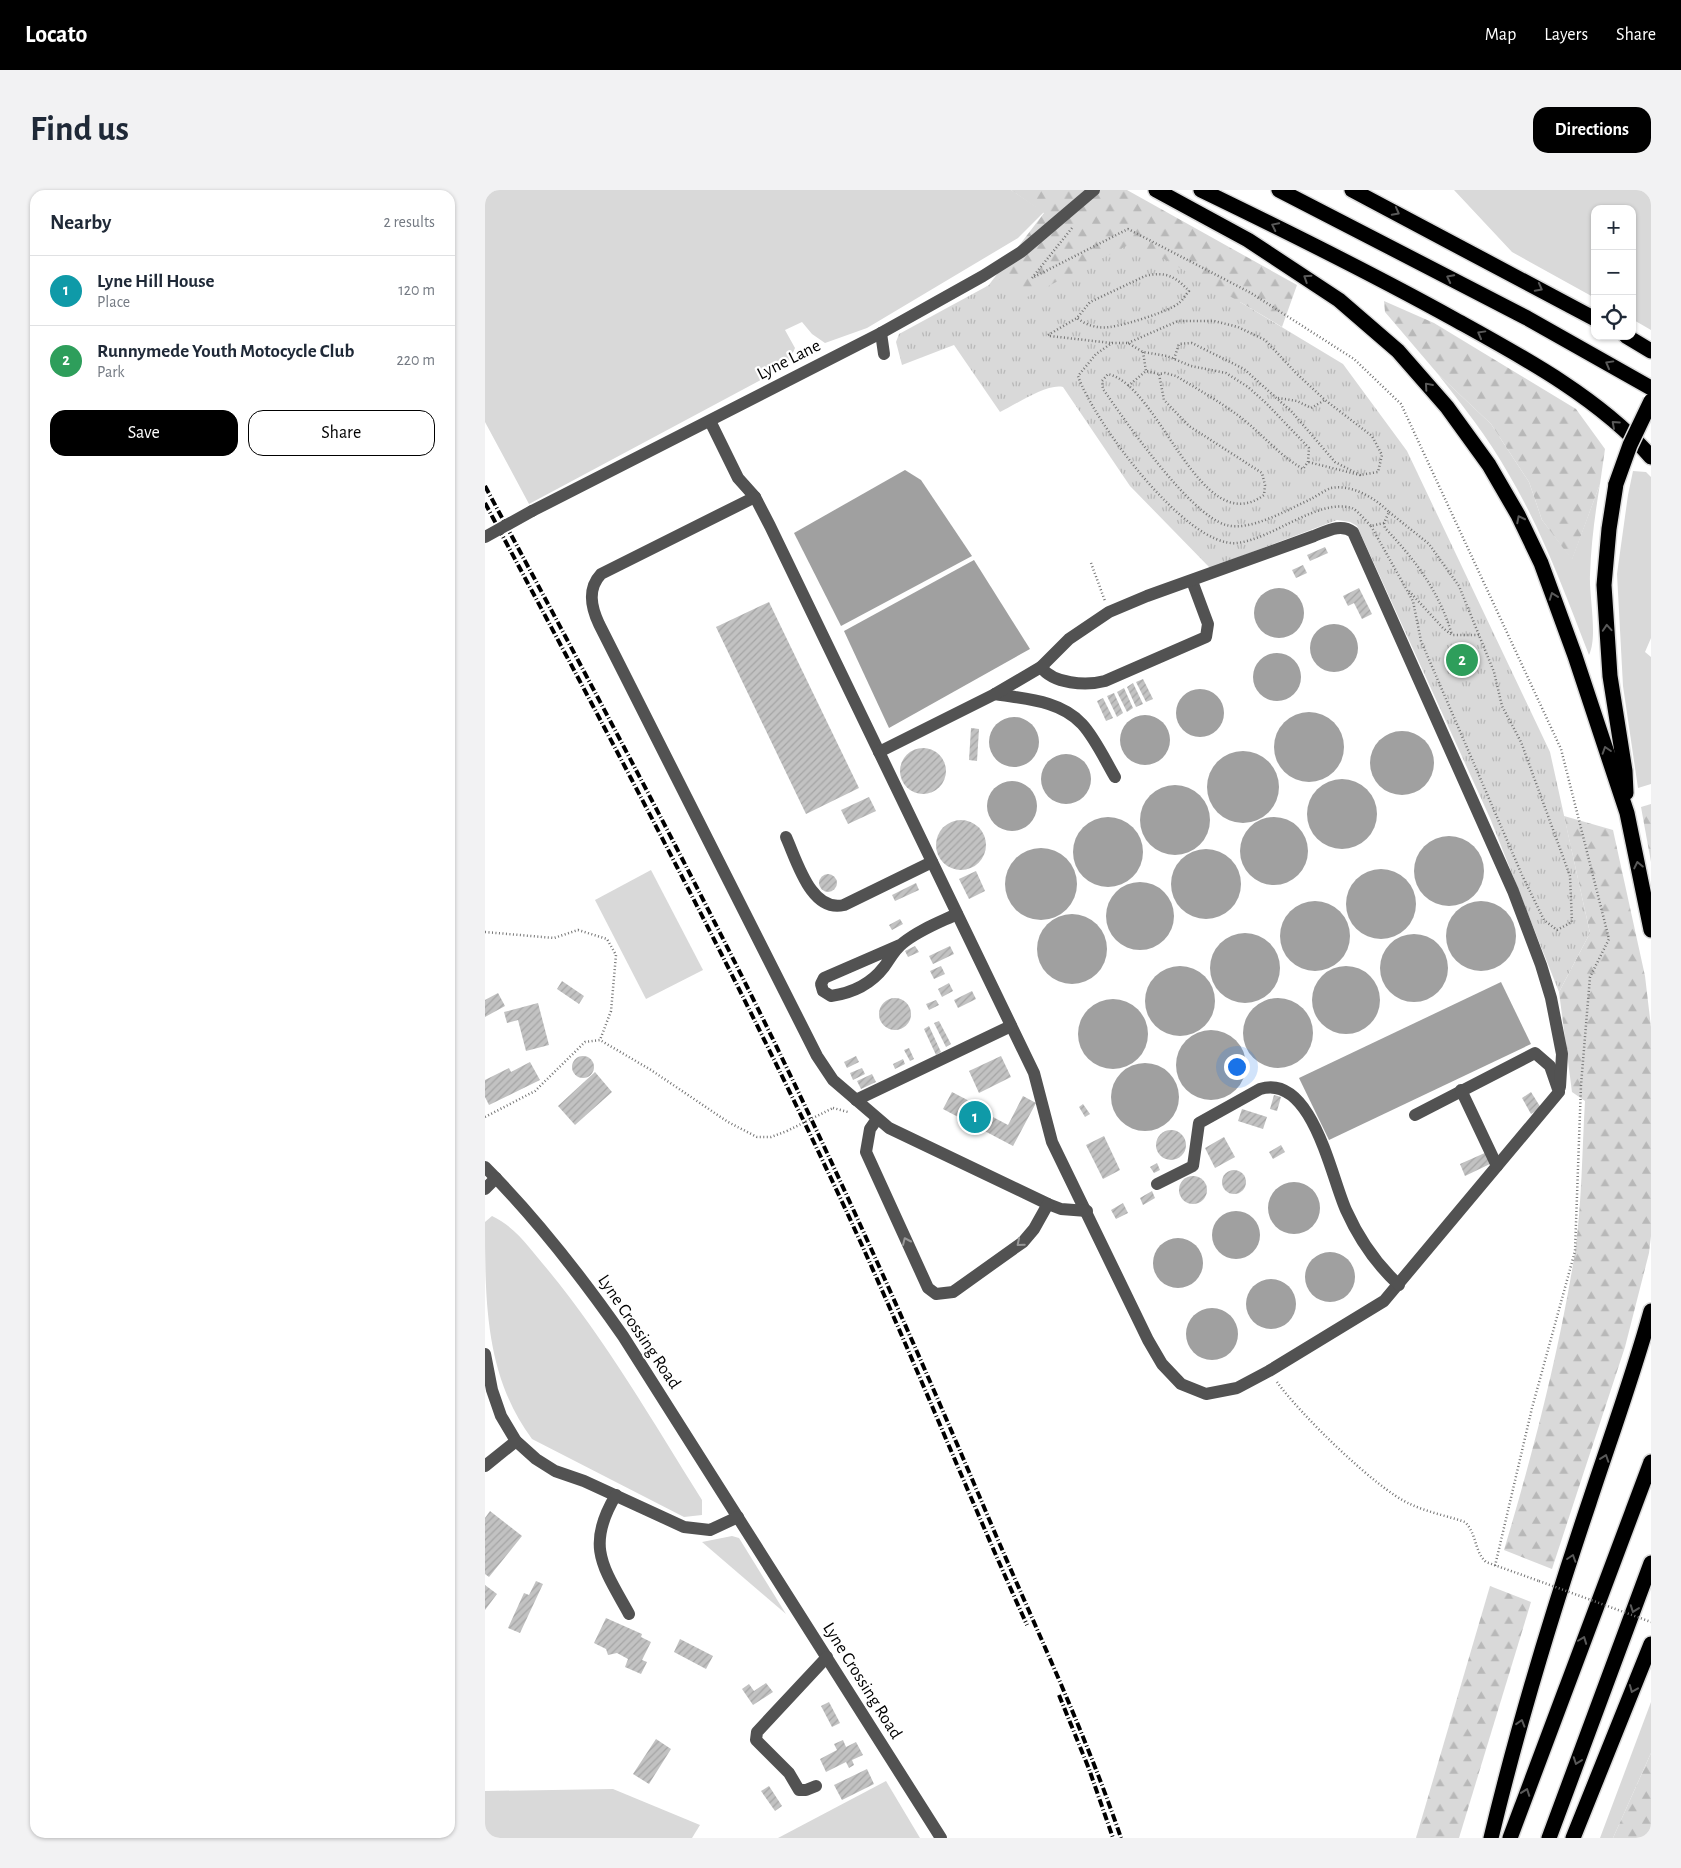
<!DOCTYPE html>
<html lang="en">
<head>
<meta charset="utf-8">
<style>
	body { margin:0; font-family:"Alegreya Sans",sans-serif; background:#f2f2f3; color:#1f2937 }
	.controls { position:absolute; right:15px; top:15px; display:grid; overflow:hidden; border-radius:10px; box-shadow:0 1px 4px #0004 }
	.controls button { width:45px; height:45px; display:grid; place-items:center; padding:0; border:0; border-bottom:1px solid #e0e1e3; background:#fff; color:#1f2937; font:25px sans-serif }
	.you { position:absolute; left:751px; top:876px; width:18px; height:18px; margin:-12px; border:4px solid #fff; border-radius:50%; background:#1a73e8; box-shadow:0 0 0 8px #1a73e833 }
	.badge { display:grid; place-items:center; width:32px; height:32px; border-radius:50%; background:#000; color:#fff; font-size:16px; font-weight:700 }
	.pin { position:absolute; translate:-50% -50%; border:2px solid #fff; box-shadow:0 1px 5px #0006 }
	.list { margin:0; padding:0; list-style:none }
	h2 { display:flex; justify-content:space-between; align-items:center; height:65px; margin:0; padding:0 20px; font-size:21px }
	h2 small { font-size:16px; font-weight:400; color:#747a83 }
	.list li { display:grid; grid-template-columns:32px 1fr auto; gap:15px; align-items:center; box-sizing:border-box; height:70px; padding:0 20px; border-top:1px solid #e0e1e3 }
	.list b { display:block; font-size:19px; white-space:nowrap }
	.list p { margin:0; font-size:16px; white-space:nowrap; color:#747a83 }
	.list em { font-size:16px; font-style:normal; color:#747a83 }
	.actions { display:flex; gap:10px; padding:15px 20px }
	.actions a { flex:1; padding:11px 0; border:1px solid #000; border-radius:15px; text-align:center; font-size:18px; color:#000 }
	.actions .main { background:#000; color:#fff }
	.icon { flex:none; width:28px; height:28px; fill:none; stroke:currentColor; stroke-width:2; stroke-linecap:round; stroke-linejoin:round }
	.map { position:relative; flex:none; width:1166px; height:1648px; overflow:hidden; border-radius:15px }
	header { display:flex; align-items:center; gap:30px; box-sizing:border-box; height:70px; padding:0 25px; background:#000; color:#fff }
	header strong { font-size:24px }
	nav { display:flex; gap:28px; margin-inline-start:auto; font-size:18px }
	.intro { display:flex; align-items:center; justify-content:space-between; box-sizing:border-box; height:120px; padding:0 30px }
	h1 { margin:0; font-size:35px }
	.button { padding:12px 22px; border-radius:15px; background:#000; color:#fff; font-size:18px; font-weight:700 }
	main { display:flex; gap:30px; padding:0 30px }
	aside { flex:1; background:#fff; border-radius:15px; box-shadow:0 1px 4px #0004 }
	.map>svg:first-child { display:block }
	.grass { fill:#d9d9d9 }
	.forest { fill:url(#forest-firs) }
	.park { fill:url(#park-tufts) }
	.water { fill:#a0a0a0 }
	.building { fill:url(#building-hatch) }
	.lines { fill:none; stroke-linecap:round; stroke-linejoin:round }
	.highway-casing { stroke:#dbdbdb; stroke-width:18 }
	.path { stroke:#747474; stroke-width:2.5; stroke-dasharray:1 2.5; stroke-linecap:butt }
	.minor { stroke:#525252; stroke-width:12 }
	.highway { stroke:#000; stroke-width:15 }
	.rail { stroke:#000; stroke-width:4; stroke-dasharray:8 2.5 1 2.5; stroke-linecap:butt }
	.highway-bridge-casing { stroke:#dbdbdb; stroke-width:18; stroke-linecap:butt }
	.path-bridge { stroke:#747474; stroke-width:2.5; stroke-dasharray:1 2.5; stroke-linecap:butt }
	.minor-bridge { stroke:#525252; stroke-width:12 }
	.highway-bridge { stroke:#000; stroke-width:15 }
	.oneway { stroke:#595959 }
	.oneway2 { stroke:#979797 }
	.labels { text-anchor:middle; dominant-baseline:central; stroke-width:4.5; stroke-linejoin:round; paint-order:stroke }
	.street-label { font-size:18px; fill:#000; stroke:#fff }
</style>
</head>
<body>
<header>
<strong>Locato</strong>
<nav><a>Map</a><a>Layers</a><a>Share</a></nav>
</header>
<div class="intro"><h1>Find us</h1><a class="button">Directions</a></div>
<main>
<aside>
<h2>Nearby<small>2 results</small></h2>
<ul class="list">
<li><span class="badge" style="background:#0f9aa8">1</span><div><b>Lyne Hill House</b><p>Place</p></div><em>120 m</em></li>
<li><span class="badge" style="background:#2e9e5b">2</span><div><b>Runnymede Youth Motocycle Club</b><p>Park</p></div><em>220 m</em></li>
</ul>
<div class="actions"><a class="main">Save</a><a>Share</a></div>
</aside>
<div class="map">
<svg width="1166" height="1648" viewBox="0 0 1166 1648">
	<defs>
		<pattern id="forest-firs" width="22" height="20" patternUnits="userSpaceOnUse" patternTransform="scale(1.25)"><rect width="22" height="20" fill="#d9d9d9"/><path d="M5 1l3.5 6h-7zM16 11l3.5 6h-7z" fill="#b8b8b8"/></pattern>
		<pattern id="park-tufts" width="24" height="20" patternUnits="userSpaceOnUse" patternTransform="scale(1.25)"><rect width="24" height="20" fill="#d9d9d9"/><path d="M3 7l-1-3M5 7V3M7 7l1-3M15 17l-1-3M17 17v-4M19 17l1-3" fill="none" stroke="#b8b8b8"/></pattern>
		<pattern id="building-hatch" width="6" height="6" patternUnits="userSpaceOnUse" patternTransform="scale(1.25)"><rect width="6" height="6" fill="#c2c2c2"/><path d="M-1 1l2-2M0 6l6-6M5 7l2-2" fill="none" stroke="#a5a5a5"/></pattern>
	</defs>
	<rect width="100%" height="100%" fill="#fff"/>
	<g class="grass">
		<path d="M0 0H526L559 22 533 48 382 138 340 153 327 144 317 132 300 140 310 158 302 176 44 314 0 232Z"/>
		<path d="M969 0H1166V140L1147 129V19H1110V108L1027 62Z"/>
		<path d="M952 183 1006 234 1044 292 1057 330 1087 369 1115 294C1110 324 1106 354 1105 385 1104 407 1113 446 1104 465 1080 403 1057 340 1023 283 1003 247 977 215 952 183Z"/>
		<path d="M1148 281 1161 282 1166 287V448L1160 462 1166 467V594L1153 598 1138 496 1132 384 1143 305Z"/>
		<path d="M166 680 218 780 161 809 110 710Z"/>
		<path d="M7 1026C31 1037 46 1060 63 1080 122 1152 168 1232 217 1310V1325L199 1327 47 1249C0 1186 0 1110 0 1032Z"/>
		<path d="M247 1346 254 1348 301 1424 217 1352Z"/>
		<path d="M1166 1512V1563L1128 1648H1115Z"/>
		<path d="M401 1591 435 1648H293Z"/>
		<path d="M128 1599 215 1635 207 1648H0V1601Z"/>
	</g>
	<g class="forest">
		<path d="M526 0H642L812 95 797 137 755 112 572 122 503 96 559 23Z"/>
		<path d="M899 111 949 133 1091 219 1120 259 1115 294 1087 370 1057 330 1044 292 1006 234 952 183 900 122Z"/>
		<path d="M1166 614V672L1156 617Z"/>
		<path d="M1079 626 1128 640 1160 786 1166 837V1046L1164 1063 1140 1157 1067 1379 1019 1360C1048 1263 1074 1163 1090 1062 1097 1013 1097 961 1100 911L1087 902 1074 802 1105 743Z"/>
		<path d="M1005 1396 1046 1412 974 1648H931Z"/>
		<path d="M1166 1563V1648H1128Z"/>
	</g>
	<path class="park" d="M649 52 755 112 858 174 922 261 1065 562 1105 743 1074 802 1005 628 872 336 865 332 852 330 725 378 645 296 578 197C562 193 530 215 515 222L469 155 417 175 411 152 414 144 517 88 540 108Z"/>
	<g class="water">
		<path d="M420 280 436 290 487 366 356 436 309 343Z"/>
		<path d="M489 370 545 459 404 538 359 441Z"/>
		<circle cx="794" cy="423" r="25"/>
		<circle cx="849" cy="458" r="24"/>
		<circle cx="792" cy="487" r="24"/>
		<circle cx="715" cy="523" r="24"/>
		<circle cx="824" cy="557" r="35"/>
		<circle cx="660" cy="550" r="25"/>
		<circle cx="529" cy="552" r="25"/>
		<circle cx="917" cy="573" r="32"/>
		<circle cx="758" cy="597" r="36"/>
		<circle cx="581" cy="589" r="25"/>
		<circle cx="857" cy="624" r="35"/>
		<circle cx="527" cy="616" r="25"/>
		<circle cx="690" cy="630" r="35"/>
		<circle cx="623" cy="662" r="35"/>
		<circle cx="789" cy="661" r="34"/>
		<circle cx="964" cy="681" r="35"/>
		<circle cx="556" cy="694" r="36"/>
		<circle cx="721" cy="694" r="35"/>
		<circle cx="896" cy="714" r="35"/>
		<circle cx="655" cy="726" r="34"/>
		<circle cx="996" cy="746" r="35"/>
		<circle cx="830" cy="746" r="35"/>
		<circle cx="587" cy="759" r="35"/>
		<circle cx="760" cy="778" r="35"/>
		<circle cx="929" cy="778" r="34"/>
		<circle cx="861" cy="810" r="34"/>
		<circle cx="695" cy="811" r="35"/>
		<path d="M1016 792 1046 854 844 950 814 888Z"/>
		<circle cx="793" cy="843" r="35"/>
		<circle cx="628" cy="844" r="35"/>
		<circle cx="726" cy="875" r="35"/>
		<circle cx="660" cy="907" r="34"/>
		<circle cx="809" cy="1018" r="26"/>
		<circle cx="751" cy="1045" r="24"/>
		<circle cx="693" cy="1073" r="25"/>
		<circle cx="845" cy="1087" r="25"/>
		<circle cx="786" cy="1114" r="25"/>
		<circle cx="727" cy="1144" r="26"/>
	</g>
	<g class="building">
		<path d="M840 357 843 363 825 371 822 365Z"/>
		<path d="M818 375 822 383 811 388 807 380Z"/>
		<path d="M874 398 887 424 877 429 869 413 863 416 858 406Z"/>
		<path d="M284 412 374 598 321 624 231 437Z"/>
		<path d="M658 489 668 509 661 512 651 492Z"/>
		<path d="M648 493 658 514 651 517 642 497Z"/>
		<path d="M639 498 648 518 642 522 632 502Z"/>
		<path d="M629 503 638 523 632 527 622 506Z"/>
		<path d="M618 508 628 528 621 531 612 511Z"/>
		<path d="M486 538 494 539 492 571 484 570Z"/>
		<circle cx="438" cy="581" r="23"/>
		<path d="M384 607 391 621 363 634 356 620Z"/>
		<circle cx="476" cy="655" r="25"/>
		<path d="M491 681 500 701 484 709 474 689Z"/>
		<circle cx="343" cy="693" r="9"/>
		<path d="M431 693 434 700 410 711 407 705Z"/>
		<path d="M415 729 418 734 407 740 404 735Z"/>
		<path d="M430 756 434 762 423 767 420 761Z"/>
		<path d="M465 756 469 764 448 774 444 766Z"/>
		<path d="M456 776 460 784 449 789 445 781Z"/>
		<path d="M77 791 99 806 94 814 72 799Z"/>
		<path d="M464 793 468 801 457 807 453 799Z"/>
		<path d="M487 801 491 809 473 818 469 810Z"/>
		<path d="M13 803 20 816 0 827V810Z"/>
		<circle cx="410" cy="824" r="16"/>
		<path d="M451 810 454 815 444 820 441 814Z"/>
		<path d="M53 813 64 855 41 861 33 830 22 833 19 822Z"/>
		<path d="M454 831 466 854 461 857 449 833Z"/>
		<path d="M444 836 456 862 451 865 439 839Z"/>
		<path d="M424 858 429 869 425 871 419 860Z"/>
		<path d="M371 866 374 872 362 878 359 872Z"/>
		<path d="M516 866 526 887 494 903 484 881Z"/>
		<circle cx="98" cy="877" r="11"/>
		<path d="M418 869 420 874 410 879 408 874Z"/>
		<path d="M45 872 55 890 4 915 0 907V890L24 878 26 882Z"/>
		<path d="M377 878 380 884 368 890 365 883Z"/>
		<path d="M110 882 127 902 90 935 73 916Z"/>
		<path d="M387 884 391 892 376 899 372 891Z"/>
		<path d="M467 902 492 915 491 918 523 935 538 906 551 913 528 956 458 919Z"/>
		<path d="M1046 902 1056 918 1046 924 1037 908Z"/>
		<path d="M789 905 796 907 792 921 785 919Z"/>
		<path d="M598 914 605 924 600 927 594 917Z"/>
		<path d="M757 919 782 927 778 939 753 931Z"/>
		<circle cx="686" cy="955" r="15"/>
		<path d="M619 946 635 980 618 989 601 955Z"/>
		<path d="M739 947 750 967 730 978 720 958Z"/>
		<path d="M796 955 800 962 788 969 784 962Z"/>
		<path d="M1002 962 1007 973 980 986 975 974Z"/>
		<path d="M672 973 675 980 669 983 665 977Z"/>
		<circle cx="749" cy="992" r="12"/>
		<circle cx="708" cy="1000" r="14"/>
		<path d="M667 1001 670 1008 658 1015 655 1008Z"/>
		<path d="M638 1013 643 1023 631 1029 626 1020Z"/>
		<path d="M5 1321 37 1346 4 1387 0 1384V1328Z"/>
		<path d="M51 1391 58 1394 35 1443 23 1438 39 1403 44 1405Z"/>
		<path d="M0 1395 12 1404 0 1420Z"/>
		<path d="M121 1428 157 1444 156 1447 166 1452 157 1470 162 1472 156 1484 140 1477 143 1469 132 1463 123 1465 121 1459 109 1453Z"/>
		<path d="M195 1449 228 1466 221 1479 189 1462Z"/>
		<path d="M281 1493 288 1502 268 1515 257 1499 264 1494 269 1501Z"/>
		<path d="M344 1512 355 1533 347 1537 336 1516Z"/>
		<path d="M171 1549 186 1559 164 1594 148 1584Z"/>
		<path d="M358 1550 361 1557 371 1552 378 1565 367 1570 369 1575 364 1578 361 1572 341 1582 335 1569 352 1560 349 1554Z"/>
		<path d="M382 1579 389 1594 357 1610 349 1595Z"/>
		<path d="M284 1596 297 1616 290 1621 276 1601Z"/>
	</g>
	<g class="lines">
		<defs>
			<g id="highway">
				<path d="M671 0 763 50 854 110 913 161 962 217 1004 275 1033 325 1056 373 1090 466 1142 623 1166 740"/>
				<path d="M716 0C801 41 886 83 969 129 1036 166 1115 208 1166 267"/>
				<path d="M794 0 1042 128 1166 198"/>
				<path d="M867 0 1110 129"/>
				<path d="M1141 146 1166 161"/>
				<path d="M1131 294 1124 339 1119 395 1125 486 1140 581 1141 603"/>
				<path d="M1006 1648C1033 1535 1067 1423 1104 1313 1125 1249 1148 1186 1166 1121"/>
				<path d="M1025 1648 1166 1272"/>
				<path d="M1064 1648 1166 1373"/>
				<path d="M1088 1648 1166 1454"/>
			</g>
		</defs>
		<use href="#highway" class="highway-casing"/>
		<g class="path">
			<path d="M587 38 547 88 643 39 766 103 869 169 916 214 1076 559 1124 749 1105 787 1096 895 1090 1061 1047 1218 1010 1376"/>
			<path d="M563 145 592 128 605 112 660 86C680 81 690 86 704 101 701 104 698 110 694 113 683 122 640 135 625 137 613 139 601 135 592 128"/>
			<path d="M565 146 626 153"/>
			<path d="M627 153H643L658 162 682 166 706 176 741 183 763 197 781 213 824 258 823 272 818 279C794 265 780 247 759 230 739 214 714 200 691 186L680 183 674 184 679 210 704 236 777 283 780 295 779 305C715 352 676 196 623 184L617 191 618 199C641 232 704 324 741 335 765 342 804 319 826 309 832 306 840 300 846 298 867 294 890 308 904 322L899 333 886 336C881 331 873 321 867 318 833 308 788 349 752 353 701 358 608 230 593 186L611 164Z"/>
			<path d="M643 153 693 131H729L753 137 780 150 811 183 840 210 887 246 897 265 893 282 875 285"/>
			<path d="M658 162 661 181"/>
			<path d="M689 169 694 154 707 153 759 179 807 222 850 272 875 285 823 272"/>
			<path d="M643 196 661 181 674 184"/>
			<path d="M793 208 812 211 826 218 840 210"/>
			<path d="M899 333 900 338C931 371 954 401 967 445"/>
			<path d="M886 336 928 411 936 451 1037 685 1059 730 1072 740 1087 732 1085 686 1036 552 1017 516 1009 482 974 396 944 354 904 322"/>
			<path d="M606 373 620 411"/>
			<path d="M924 401 958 438 967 445H995"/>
			<path d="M0 742 69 748 93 740 122 749 131 765 126 821 115 850"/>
			<path d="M348 918 363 922"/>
			<path d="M0 927 50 901 100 852 115 850 166 880 243 932 272 947H286L302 941"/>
			<path d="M792 1192C815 1224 891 1299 925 1314 942 1322 962 1326 980 1332 992 1344 989 1361 1001 1372L1054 1391"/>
		</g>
		<g class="minor">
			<path d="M396 143 399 164"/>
			<path d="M225 231 253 288 270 307 285 336 549 883 567 952 663 1150 677 1174 696 1194 721 1204 752 1198 784 1181 899 1111 1074 902 1065 876 1050 863 930 925"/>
			<path d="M270 307 116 384C102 399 106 417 114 434L332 866 348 890 404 938 563 1014 576 1019 602 1021"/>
			<path d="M47 321 396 143 498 86 536 62 609 0"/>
			<path d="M556 477C568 494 601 496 620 491L721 447 723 434 707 391"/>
			<path d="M510 504C539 509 575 510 597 534 610 548 620 570 630 587"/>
			<path d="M394 562 510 504 556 477 584 449 624 422 662 406 829 346C842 341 856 333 868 342L1028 701 1056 775 1066 808 1077 864 1075 897"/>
			<path d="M301 647C312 671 326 723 359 715L447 672"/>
			<path d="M415 755 339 788 336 794 338 801 346 806C367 803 386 794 399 777 405 769 409 760 418 753 434 740 453 733 472 724"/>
			<path d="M976 900 1012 976"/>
			<path d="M371 910 526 836"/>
			<path d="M392 929 385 939 381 962 443 1098 451 1104 468 1102 538 1052 549 1039 563 1014"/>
			<path d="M0 977C52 1029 96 1086 138 1146L456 1648"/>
			<path d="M672 994 708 976 714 933 775 899C827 883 846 987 861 1020 874 1049 890 1073 914 1095"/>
			<path d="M0 999 11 988"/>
			<path d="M0 1164 7 1200 16 1226 31 1251 51 1269 70 1281 99 1291 199 1337 225 1340 253 1327"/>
			<path d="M0 1276 31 1251"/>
			<path d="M131 1305C100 1356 118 1377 144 1424"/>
			<path d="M331 1596 321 1600H314L304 1583 271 1550 272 1542 342 1467"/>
		</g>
		<use href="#highway" class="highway"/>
		<g class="rail">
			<path d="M0 296C78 442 156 587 231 735 330 929 419 1128 504 1329 549 1435 599 1539 636 1648"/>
			<path d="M0 313C118 534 236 755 343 982 414 1131 474 1285 542 1435"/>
			<path d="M574 1505 604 1579 628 1648"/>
		</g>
		<defs>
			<path id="highway-bridge" d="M1131 294 1145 255 1166 211"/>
		</defs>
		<use href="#highway-bridge" class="highway-bridge-casing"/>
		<g class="path-bridge">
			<path d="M302 941 348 918"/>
			<path d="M1054 1391 1166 1432"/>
		</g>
		<path class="minor-bridge" d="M0 347 47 321"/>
		<use href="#highway-bridge" class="highway-bridge"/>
	</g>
	<defs><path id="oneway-chevron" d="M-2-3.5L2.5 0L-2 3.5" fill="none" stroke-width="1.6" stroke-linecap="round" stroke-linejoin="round" transform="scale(1.25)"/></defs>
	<g class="oneway">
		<use href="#oneway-chevron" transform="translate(911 22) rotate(28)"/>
		<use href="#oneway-chevron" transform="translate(790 36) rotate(-154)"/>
		<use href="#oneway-chevron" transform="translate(822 88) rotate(-147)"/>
		<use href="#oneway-chevron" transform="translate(965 88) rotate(-153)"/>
		<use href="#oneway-chevron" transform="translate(1054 98) rotate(28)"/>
		<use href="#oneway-chevron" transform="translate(996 144) rotate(-151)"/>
		<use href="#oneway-chevron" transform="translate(1124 174) rotate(-151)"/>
		<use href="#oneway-chevron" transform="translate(943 196) rotate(-131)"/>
		<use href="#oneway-chevron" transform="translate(1130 234) rotate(-138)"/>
		<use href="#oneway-chevron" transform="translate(1035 329) rotate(-117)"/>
		<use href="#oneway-chevron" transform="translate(1068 406) rotate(-110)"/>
		<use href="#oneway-chevron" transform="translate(1122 438) rotate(-94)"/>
		<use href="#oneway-chevron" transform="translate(1121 560) rotate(-108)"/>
		<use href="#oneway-chevron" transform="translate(1153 675) rotate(-102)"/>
		<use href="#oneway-chevron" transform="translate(1120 1268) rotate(-71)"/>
		<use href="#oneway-chevron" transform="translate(1087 1368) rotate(-72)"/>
		<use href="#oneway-chevron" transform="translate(1149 1419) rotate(110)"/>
		<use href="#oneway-chevron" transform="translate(1098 1450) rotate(-69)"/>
		<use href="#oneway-chevron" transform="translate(1148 1499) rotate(112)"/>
		<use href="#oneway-chevron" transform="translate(1036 1533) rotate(-73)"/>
		<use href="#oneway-chevron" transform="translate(1092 1571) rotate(110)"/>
		<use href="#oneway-chevron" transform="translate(1041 1602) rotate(-70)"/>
	</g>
	<g class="oneway2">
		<use href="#oneway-chevron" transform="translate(421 1051) rotate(-114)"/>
		<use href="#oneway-chevron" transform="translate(535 1053) rotate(140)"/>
	</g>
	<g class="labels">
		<g class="street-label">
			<text transform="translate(304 170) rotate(-27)">Lyne Lane</text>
			<text transform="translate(154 1142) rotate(56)">Lyne Crossing Road</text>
			<text transform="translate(377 1491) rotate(58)">Lyne Crossing Road</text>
		</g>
	</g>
</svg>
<div class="controls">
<button>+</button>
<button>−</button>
<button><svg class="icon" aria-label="locate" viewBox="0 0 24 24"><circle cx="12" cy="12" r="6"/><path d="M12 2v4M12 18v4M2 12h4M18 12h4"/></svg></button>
</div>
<div class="you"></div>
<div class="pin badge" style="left:490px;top:927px;background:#0f9aa8">1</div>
<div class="pin badge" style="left:977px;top:470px;background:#2e9e5b">2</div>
</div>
</main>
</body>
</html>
